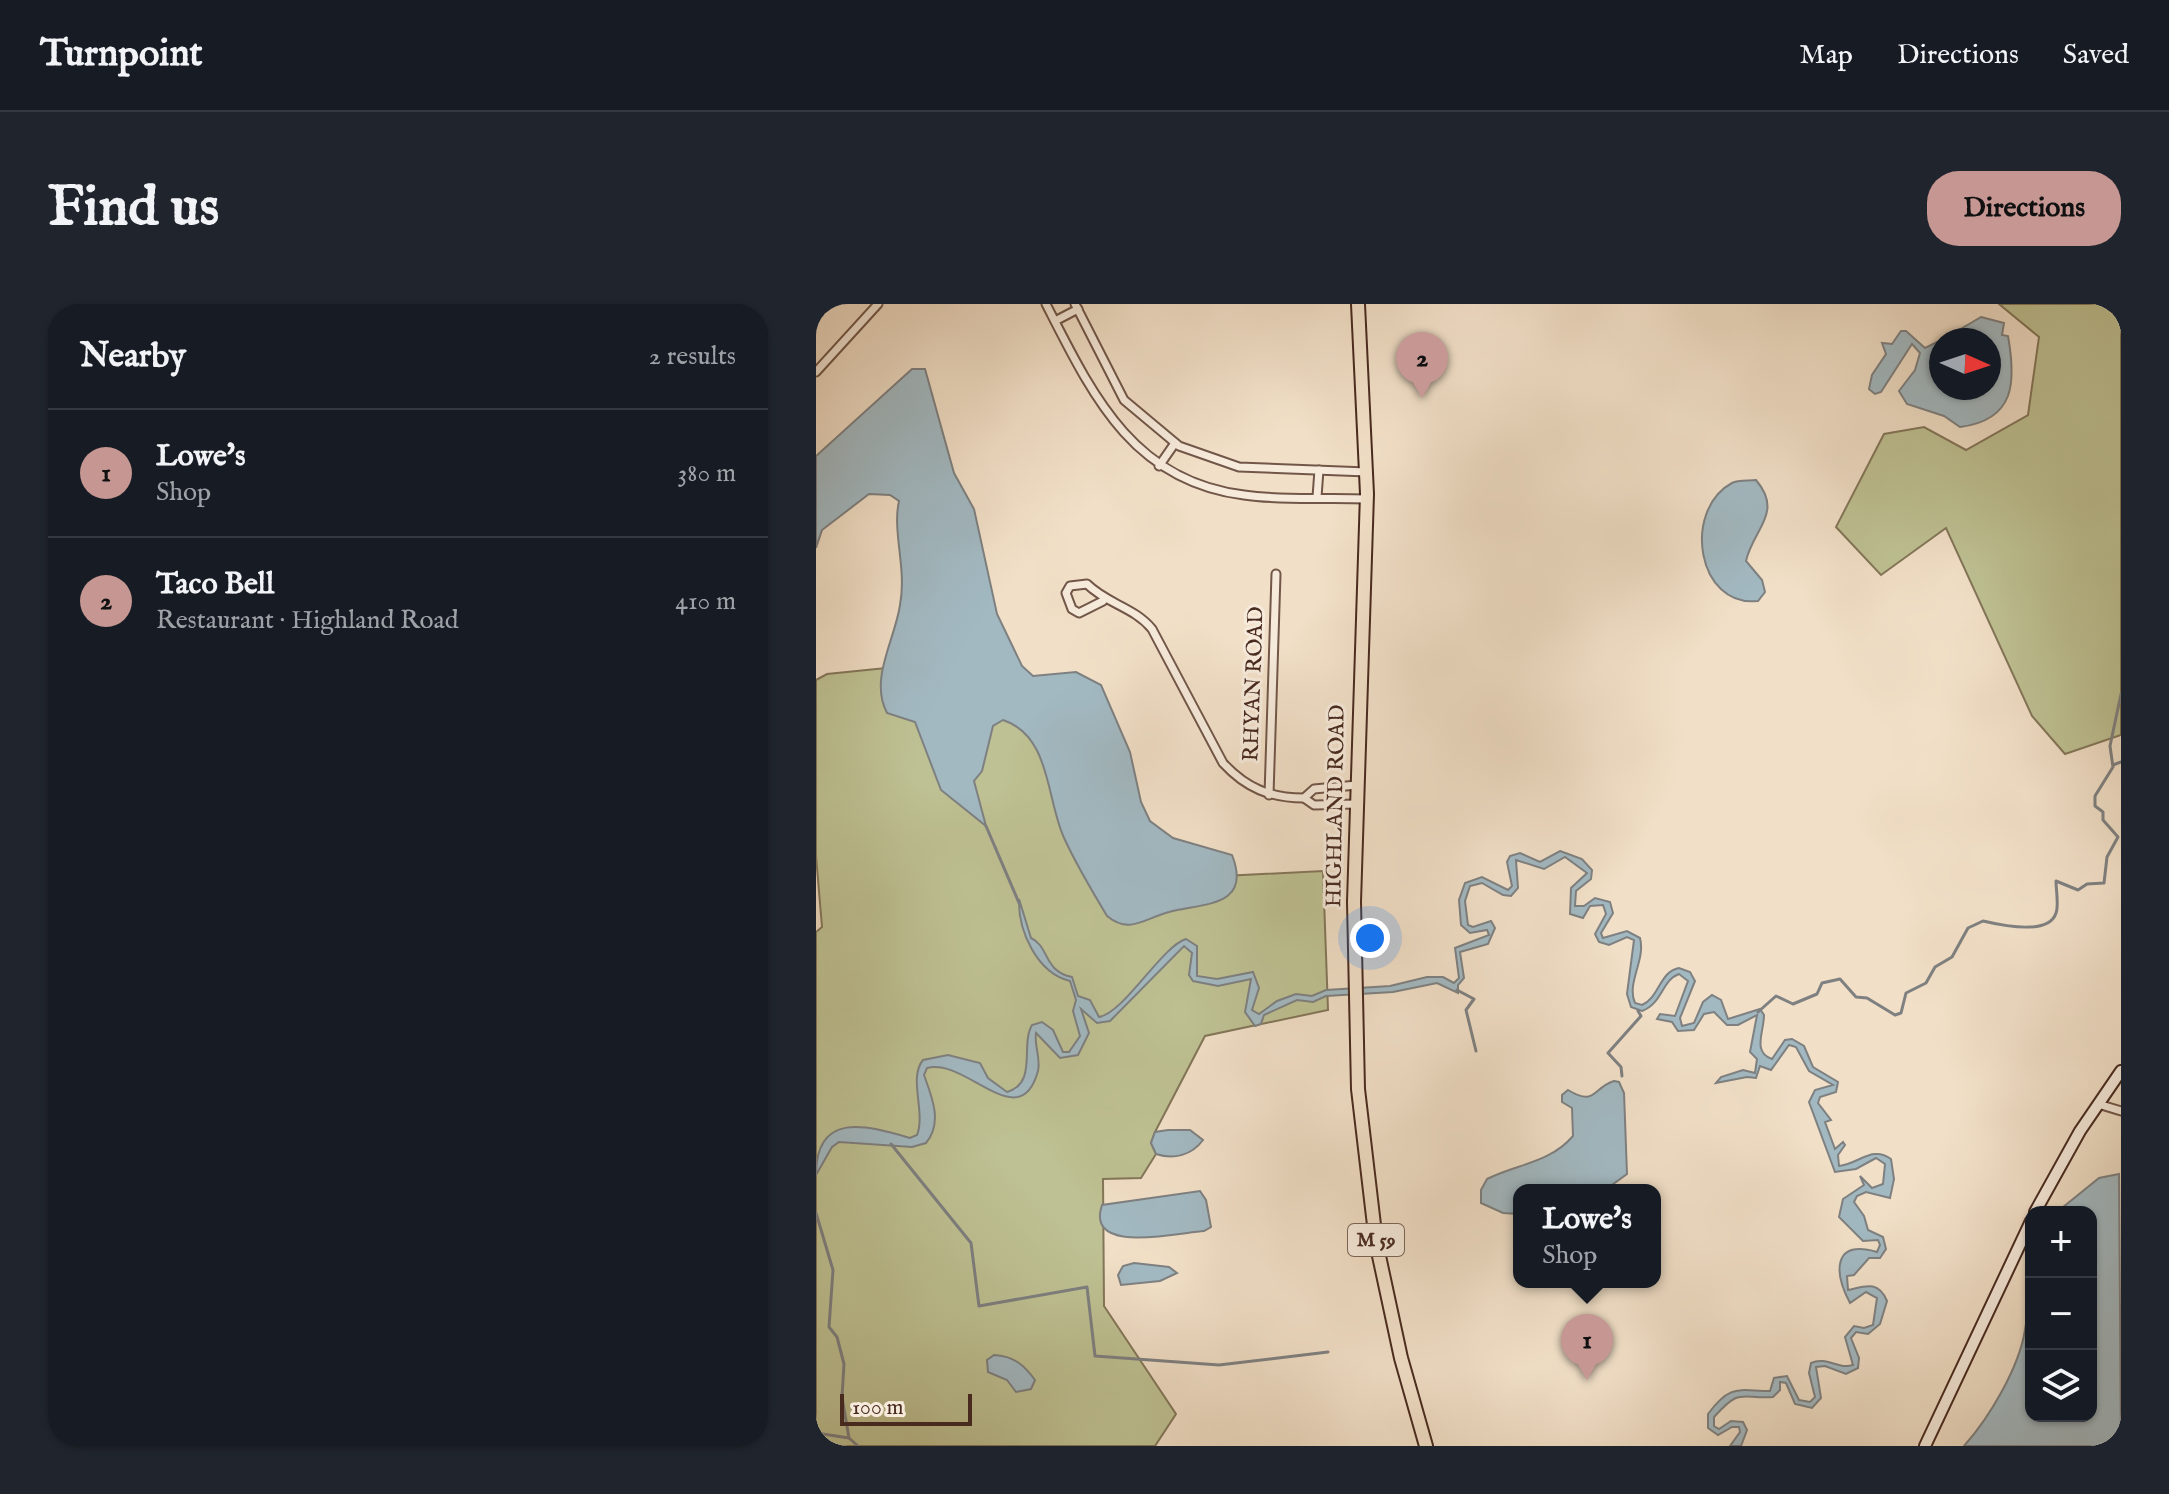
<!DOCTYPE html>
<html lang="en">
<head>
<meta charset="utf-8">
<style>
	body { margin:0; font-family:"IM FELL English",serif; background:#20242c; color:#f1f3f6 }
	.controls { position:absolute; right:24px; bottom:24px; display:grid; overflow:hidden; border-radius:16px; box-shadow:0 2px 6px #0004 }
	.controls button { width:72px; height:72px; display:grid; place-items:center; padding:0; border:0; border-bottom:2px solid #363941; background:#171b24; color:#f1f3f6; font:40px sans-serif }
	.compass { position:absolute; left:1113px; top:24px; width:72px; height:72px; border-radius:50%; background:#171b24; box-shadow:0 2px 6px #0004; rotate:93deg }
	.scale { position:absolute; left:24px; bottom:20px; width:132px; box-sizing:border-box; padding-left:8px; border:4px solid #482a1f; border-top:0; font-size:22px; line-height:28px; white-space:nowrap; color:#482a1f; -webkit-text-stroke:6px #f6eadb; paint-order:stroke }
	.you { position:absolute; left:554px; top:634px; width:28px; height:28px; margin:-20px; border:6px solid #fff; border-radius:50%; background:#1a73e8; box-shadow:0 0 0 12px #1a73e833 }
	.badge { display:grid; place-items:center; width:52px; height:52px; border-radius:50%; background:#c59692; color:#111; font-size:26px; font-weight:700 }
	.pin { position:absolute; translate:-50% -66px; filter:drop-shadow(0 2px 4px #0008) }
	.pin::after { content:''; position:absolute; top:42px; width:28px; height:24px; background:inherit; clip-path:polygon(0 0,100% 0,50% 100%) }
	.popup { position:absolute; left:697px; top:880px; width:148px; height:104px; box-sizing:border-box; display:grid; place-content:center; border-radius:16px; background:#171b24; filter:drop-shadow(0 2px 6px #0005); font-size:26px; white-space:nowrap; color:#9ea1a6 }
	.popup b { font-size:30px; color:#f1f3f6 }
	.popup::after { content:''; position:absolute; left:50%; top:100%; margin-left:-16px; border:16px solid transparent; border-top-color:#171b24 }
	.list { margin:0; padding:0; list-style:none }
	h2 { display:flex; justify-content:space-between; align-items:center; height:104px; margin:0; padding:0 32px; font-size:34px }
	h2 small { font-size:26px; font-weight:400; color:#9ea1a6 }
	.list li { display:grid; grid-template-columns:52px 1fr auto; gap:24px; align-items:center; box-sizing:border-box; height:128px; padding:0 32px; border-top:2px solid #363941 }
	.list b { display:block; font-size:30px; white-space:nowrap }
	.list p { margin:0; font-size:26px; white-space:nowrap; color:#9ea1a6 }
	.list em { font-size:26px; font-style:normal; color:#9ea1a6 }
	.icon { flex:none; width:44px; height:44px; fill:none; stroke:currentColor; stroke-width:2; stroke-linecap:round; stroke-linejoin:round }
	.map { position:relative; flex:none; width:1305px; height:1142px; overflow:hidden; border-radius:32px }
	header { display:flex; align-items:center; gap:48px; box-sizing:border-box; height:112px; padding:0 40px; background:#171b24; border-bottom:2px solid #363941 }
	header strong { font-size:38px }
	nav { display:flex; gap:44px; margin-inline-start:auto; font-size:28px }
	.intro { display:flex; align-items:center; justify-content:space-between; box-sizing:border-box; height:192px; padding:0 48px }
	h1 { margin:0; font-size:56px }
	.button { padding:20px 36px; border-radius:32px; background:#c59692; color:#111; font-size:28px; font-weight:700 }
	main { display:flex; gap:48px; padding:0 48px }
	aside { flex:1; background:#171b24; border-radius:32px; box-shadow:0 2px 6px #0004 }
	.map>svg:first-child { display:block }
	.green { fill:#bec193; stroke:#837659; stroke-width:2 }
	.water { fill:#a2b9c2; stroke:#7e8081; stroke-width:2 }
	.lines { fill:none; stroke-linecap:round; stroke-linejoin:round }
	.stream { stroke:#7e8081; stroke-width:3 }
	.street-casing { stroke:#725749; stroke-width:11 }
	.secondary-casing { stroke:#482a1f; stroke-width:14 }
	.highway-casing { stroke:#482a1f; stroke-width:16 }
	.street { stroke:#f6eadb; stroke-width:7 }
	.secondary { stroke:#f6eadb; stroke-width:10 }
	.highway { stroke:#f1dfc7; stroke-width:12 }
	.labels { text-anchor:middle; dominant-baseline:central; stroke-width:6; stroke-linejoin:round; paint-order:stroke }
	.shield { fill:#f6eadb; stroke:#7c6457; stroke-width:2 }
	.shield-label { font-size:20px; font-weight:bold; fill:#482a1f }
	.street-label { font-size:22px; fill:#482a1f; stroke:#f6eadb }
</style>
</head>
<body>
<header>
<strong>Turnpoint</strong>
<nav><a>Map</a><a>Directions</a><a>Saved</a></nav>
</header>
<div class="intro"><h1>Find us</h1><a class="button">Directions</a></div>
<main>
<aside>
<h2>Nearby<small>2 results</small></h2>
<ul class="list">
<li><span class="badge">1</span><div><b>Lowe's</b><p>Shop</p></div><em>380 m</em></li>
<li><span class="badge">2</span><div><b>Taco Bell</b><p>Restaurant · Highland Road</p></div><em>410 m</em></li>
</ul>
</aside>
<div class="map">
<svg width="1305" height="1142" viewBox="0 0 1305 1142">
	<rect width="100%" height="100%" fill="#f1dfc7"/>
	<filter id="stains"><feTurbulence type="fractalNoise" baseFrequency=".0025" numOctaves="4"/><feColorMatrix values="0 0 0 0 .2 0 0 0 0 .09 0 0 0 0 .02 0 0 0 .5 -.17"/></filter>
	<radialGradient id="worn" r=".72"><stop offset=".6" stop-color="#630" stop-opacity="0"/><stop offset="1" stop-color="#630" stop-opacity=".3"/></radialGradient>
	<g class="green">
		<path d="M1183 0H1305V431L1249 450 1216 412 1130 224 1065 271 1020 223 1068 130 1108 123 1150 146 1212 111 1223 33Z"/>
		<path d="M80 363 226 421 294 588 407 572 507 567 512 706 389 732 339 828 335 839 340 850 325 874 287 875 288 1002 360 1110 339 1142H0V628L6 623 0 552V376L11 370Z"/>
	</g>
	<g class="water">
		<path d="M1165 13 1188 19 1186 31 1192 32C1200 77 1200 116 1144 123L1128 112 1091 100 1083 87 1099 66 1104 49 1096 40 1065 88 1059 90 1053 85 1056 71 1070 50 1066 39 1076 40 1085 27H1090L1109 44 1125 36V84H1173V36H1126Z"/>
		<path d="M96 65H109L138 169 158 205 181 310 206 362 217 372 260 368 285 381 314 448 325 498 334 517 357 534 416 551C437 604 385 599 353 608 329 614 314 631 291 612 276 587 261 562 249 536 230 498 236 432 187 416L177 422 166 467 158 477 170 522 125 486 99 418 71 409C53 375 79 336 84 301 91 264 76 228 83 197L74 191 53 190 6 226 0 244V152Z"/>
		<path d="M940 176C968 209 937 225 930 257L946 276 949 288 942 297C881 304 866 206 916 179 922 176 933 177 940 176Z"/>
		<path d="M744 547 766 555 776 566 775 575 760 587 759 602H768L779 594 794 598 797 609 785 629 787 634 811 627 824 634C830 656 810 679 819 699L826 701C844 693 843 668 863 664L874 668 879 677 864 714 866 722 878 719 887 698 896 691 905 696 912 715 944 705 948 711C948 728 936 748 956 755L969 736 976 735 988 742 997 763 1022 778 1020 788 1004 793 1002 799 1015 816 1009 818 1019 845 1027 838 1029 841 1022 851 1023 862C1043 860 1056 841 1075 855L1078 875 1074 894 1050 888 1041 892 1038 898 1048 912 1052 926 1067 933 1070 945 1064 954H1053L1038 971 1031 972 1032 986C1047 983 1062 975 1071 997L1064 1020 1052 1030 1040 1028 1035 1034 1043 1054 1042 1064 1030 1070 1009 1062 1000 1063 1005 1094 996 1104 979 1100 970 1079 964 1078V1086L957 1093C924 1095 925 1083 898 1113V1122L903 1125 915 1117 927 1118 931 1126 925 1142H914L924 1128 923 1123H916L902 1131 892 1124V1110C915 1079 923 1087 954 1087L958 1074 971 1072 983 1096 994 1098 999 1093 993 1069 995 1059C1011 1052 1022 1066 1037 1061L1029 1033 1038 1022 1048 1024 1057 1021 1061 994 1050 988 1034 999C1018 969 1016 935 1061 948L1064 941 1062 936 1047 937 1023 913 1027 895 1048 881 1044 872 1056 884 1067 880 1069 860 1060 854 1040 865 1019 868 993 798 999 786 1017 781 993 767 980 743 973 741 955 766 944 762 940 774 931 773 900 779 905 773 927 766 939 769 941 755 934 748 941 711 922 721H911L898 708 888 710 878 726 862 727 856 718 841 715 844 710 859 712 872 677 863 670C846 676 846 700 826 707L815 703 811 690 818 636 811 633 793 641 783 638 779 630 790 610 787 601 774 602 767 614 754 610 755 584 771 569 749 553 728 565 700 556 702 584 695 592 687 591 666 579 654 582 649 597 652 621 657 623 675 617 679 624 672 640 644 648 648 674 642 681V689L621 679 577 688 510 692 497 698 481 696 448 711 445 720 439 722 429 708 435 675 402 682 377 677 373 671 376 649 368 642 294 717 281 719 265 705 273 729 262 751 244 754 220 729C218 741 225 755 222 767 204 833 150 753 111 764L108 771C116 793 127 819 110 839L96 843 23 838 16 843 0 871C0 807 50 821 94 834L101 831C110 808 92 774 107 756L132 751 164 759 172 774 191 788C222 779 204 741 216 721L226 718 237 726 247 748H253L264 732 257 707 260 696 254 677C221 669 202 627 203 595L215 634C234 643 227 667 256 673L262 692 274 696 283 713C308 709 346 642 370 635L381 642V672L401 675 437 668 443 684 436 706 443 710 461 697 480 690 496 692 510 686 574 682 611 673H627L638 679 643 674 639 644 673 631 671 626 654 629 645 621 643 596 649 579 666 573 692 586 696 582 691 558 694 552 704 549 724 558Z"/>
		<path d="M798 777 803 778 808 789 811 870 789 886H703V910L687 909 665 899V886L671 875C701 860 734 859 757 832L756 804 746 798V791L752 786C780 803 776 784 798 777Z"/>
		<path d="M352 826H374L387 836C376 851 358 856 340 850L335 839 339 828Z"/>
		<path d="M1303 870 1305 1142H1148C1173 1114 1203 1064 1209 1026 1212 1010 1212 993 1215 977V1112H1275V908H1241L1283 874Z"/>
		<path d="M384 887 390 896 395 923 388 927C360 929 269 951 286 901Z"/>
		<path d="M318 959 353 963 361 969 344 977 305 981 302 971 307 962Z"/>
		<path d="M178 1051C198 1052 208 1061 219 1076L215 1085 200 1088 191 1076 172 1068 171 1056Z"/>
	</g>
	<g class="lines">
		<g class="stream">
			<path d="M1297 461 1305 458"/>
			<path d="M170 522 203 599"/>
			<path d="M641 686 658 695 650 706 660 747"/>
			<path d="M942 708 960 692 977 700 1001 690 1006 679 1024 675 1040 693 1051 694 1079 711 1085 709 1090 689 1110 679 1119 663 1136 653 1152 624 1167 617C1184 621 1233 632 1240 609 1243 602 1240 586 1240 577L1262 586 1271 580 1288 579 1291 553 1302 533 1287 516V508L1279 502V492L1297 463 1294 442 1305 390"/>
			<path d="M806 772 805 763 792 749 825 712 822 707"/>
			<path d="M75 840 155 939 163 1002 271 983 279 1052 403 1061 512 1048"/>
			<path d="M0 909 17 966 13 1023 21 1033 28 1060 26 1093 33 1134"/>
			<path d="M0 1129 33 1134 42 1142"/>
		</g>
		<defs>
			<g id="street">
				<path d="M230 0C276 90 316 177 428 191 468 197 511 193 551 195"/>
				<path d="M259 0 308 96 363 142 423 163 551 168"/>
				<path d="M239 17 262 5"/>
				<path d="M0 68 62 0"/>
				<path d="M343 162 359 139"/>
				<path d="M501 193 503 166"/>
				<path d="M287 297 263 309 256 305 250 289 254 282 271 280C291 300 318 303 336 325L407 459C430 484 454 494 488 494"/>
				<path d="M453 491 460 270"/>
				<path d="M541 500 498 501 488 494 498 485 541 481"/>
				<path d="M1282 800 1305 807"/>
			</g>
			<g id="secondary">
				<path d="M1219 908 1264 827 1305 767"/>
				<path d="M1109 1142 1215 917"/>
			</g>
			<path id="highway" d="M542 0 551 190 538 598 542 785 560 938 585 1054 610 1142"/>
		</defs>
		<use href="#street" class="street-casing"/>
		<use href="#secondary" class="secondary-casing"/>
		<use href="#highway" class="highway-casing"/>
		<use href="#street" class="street"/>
		<use href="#secondary" class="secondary"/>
		<use href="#highway" class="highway"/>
	</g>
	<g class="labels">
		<rect class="shield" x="532" y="920" width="56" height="32" rx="6"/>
		<g class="shield-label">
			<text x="560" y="936">M 59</text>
		</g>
		<g class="street-label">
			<text transform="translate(438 380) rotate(-88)">RHYAN ROAD</text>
			<text transform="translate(520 502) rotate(-89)">HIGHLAND ROAD</text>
		</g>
	</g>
	<rect width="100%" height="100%" filter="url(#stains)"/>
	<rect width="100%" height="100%" fill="url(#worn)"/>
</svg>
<div class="controls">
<button>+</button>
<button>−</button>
<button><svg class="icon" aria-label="layers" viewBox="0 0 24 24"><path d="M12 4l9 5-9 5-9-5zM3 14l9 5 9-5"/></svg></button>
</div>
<svg class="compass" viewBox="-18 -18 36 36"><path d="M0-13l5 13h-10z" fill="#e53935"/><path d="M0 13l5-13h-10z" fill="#9ea1a6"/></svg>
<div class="scale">100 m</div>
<div class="you"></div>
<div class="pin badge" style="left:771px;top:1076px">1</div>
<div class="popup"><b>Lowe's</b>Shop</div>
<div class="pin badge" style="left:606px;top:94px">2</div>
</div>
</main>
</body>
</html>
